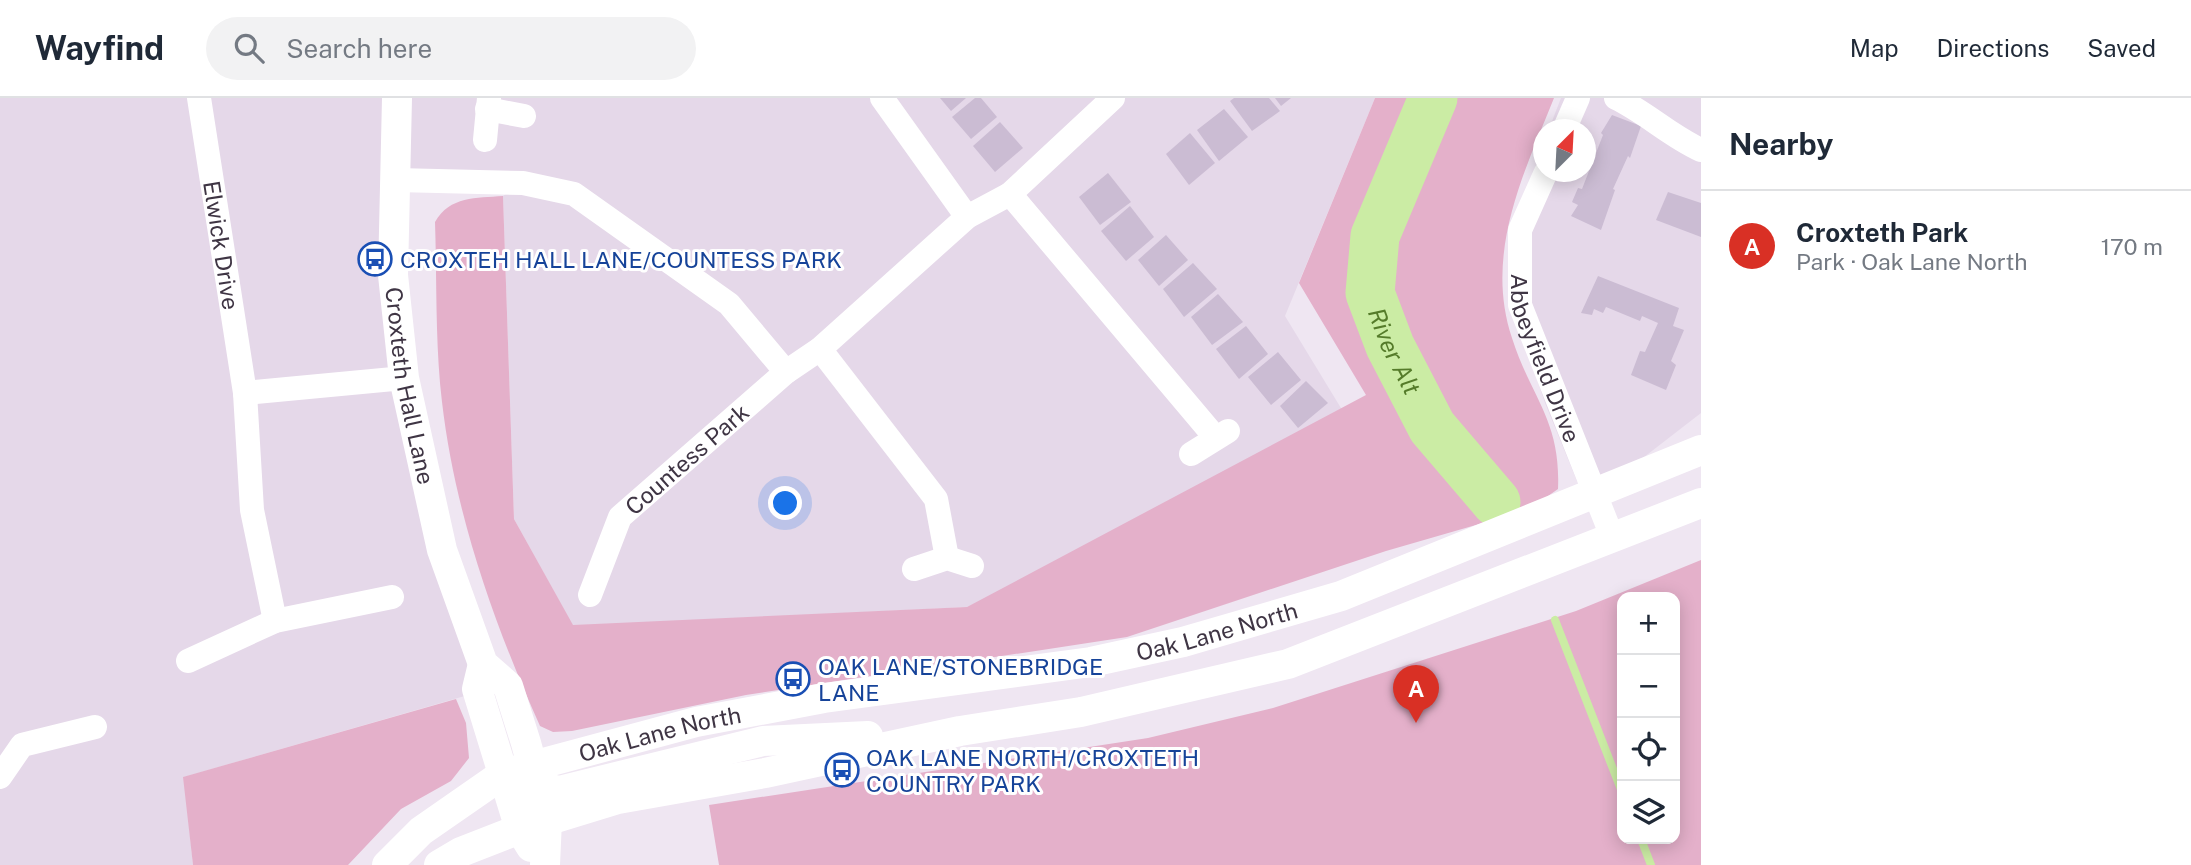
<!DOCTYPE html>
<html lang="en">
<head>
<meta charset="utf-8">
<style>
	body { margin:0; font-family:"Public Sans",sans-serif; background:#f2f2f3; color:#1f2937 }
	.controls { position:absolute; right:21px; bottom:21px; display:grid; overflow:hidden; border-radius:14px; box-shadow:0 4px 18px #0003 }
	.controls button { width:63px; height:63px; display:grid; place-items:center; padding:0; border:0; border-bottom:2px solid #e0e1e3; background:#fff; color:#1f2937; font:35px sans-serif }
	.compass { position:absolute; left:1533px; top:21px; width:63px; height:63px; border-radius:50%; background:#fff; box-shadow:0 4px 18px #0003; rotate:24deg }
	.you { position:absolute; left:786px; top:406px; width:24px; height:24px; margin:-18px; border:5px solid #fff; border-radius:50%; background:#1a73e8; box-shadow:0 0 0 10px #1a73e833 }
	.badge { display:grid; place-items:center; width:46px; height:46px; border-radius:50%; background:#d93025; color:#fff; font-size:23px; font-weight:700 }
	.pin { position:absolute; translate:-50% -58px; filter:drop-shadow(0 2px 4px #0008) }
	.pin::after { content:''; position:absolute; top:37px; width:24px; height:21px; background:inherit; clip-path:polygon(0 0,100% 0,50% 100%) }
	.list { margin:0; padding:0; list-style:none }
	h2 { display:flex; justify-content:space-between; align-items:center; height:91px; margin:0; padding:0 28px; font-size:30px }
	h2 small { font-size:23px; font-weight:400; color:#747a83 }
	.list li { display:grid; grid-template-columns:46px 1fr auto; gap:21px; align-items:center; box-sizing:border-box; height:112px; padding:0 28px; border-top:2px solid #e0e1e3 }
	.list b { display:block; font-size:26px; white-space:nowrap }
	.list p { margin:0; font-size:23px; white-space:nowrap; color:#747a83 }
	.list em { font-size:23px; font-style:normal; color:#747a83 }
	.icon { flex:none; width:38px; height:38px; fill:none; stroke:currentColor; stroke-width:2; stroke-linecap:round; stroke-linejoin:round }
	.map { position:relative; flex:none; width:1701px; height:767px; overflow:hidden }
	header { display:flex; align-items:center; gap:42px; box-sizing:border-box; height:98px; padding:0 35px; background:#fff; border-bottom:2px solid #e0e1e3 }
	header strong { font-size:33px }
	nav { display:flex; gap:38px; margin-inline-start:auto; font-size:24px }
	.search { width:490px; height:63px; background:#f2f2f3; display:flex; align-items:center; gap:18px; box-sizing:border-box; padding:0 24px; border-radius:38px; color:#747a83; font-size:26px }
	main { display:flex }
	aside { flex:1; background:#fff }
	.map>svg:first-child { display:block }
	.residential { fill:#e5d8e9 }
	.green { fill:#e4b0ca; fill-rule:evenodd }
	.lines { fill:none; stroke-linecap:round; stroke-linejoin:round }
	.stream { stroke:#cbeca4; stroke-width:8 }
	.river { stroke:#cbeca4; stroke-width:49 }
	.building { fill:#cbbcd3 }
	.minor { stroke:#fff; stroke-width:24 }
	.tertiary { stroke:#fff; stroke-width:30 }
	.labels { text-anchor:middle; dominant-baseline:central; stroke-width:6; stroke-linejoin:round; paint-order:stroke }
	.street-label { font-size:23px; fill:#3f3544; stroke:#fff }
	.transit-label { font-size:23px; fill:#164399; stroke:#fff; text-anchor:start }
	.water-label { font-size:24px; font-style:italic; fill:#557b2a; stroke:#fff }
</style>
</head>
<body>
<header>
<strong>Wayfind</strong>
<div class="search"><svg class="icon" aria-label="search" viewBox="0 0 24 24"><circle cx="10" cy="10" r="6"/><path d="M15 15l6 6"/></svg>Search here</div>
<nav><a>Map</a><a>Directions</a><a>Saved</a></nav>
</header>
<main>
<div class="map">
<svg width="1701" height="767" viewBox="0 0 1701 767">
	<rect width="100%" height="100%" fill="#efe6f2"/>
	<g class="residential">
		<path d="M0 0H1375L1285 218 1361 343 967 509 573 528 514 421 503 98 522 86 396 82 393 177 489 591 184 679 193 767H0Z"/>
		<path d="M1561 0H1701V315L1595 397 1577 383 1545 305 1514 212 1512 135 1543 47 1544 74H1586V32L1549 31Z"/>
	</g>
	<g class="green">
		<path d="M1375 0H1554C1523 77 1484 156 1512 240 1531 300 1561 322 1558 391L1528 412 1386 453 1127 539 746 597 572 633 553 634 540 628C494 526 455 416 442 304 435 245 437 183 435 124 450 98 476 100 503 98L514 421 573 527 967 509 1366 297 1299 185Z"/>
		<path d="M1701 462V767H719L709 707 1148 640 1273 610 1576 513ZM1622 499H1675V741H1622Z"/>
		<path d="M456 601 466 625 469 660 451 683 401 711 348 767H193L183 679Z"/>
	</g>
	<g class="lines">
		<g class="stream">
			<path d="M1555 522 1622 694"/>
			<path d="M1641 741 1651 767"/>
		</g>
		<path class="river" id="s1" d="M1433 0 1375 138 1370 195 1390 248 1432 329 1496 404"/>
	</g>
	<g class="building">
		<path d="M940 0H966L951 13Z"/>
		<path d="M975 0H981L997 19 971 41 952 19Z"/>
		<path d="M1234 0H1269L1280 13 1252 33 1230 3Z"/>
		<path d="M1275 0H1291L1281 8Z"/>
		<path d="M1224 11 1248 39 1219 63 1197 32Z"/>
		<path d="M1612 17 1641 28 1630 60 1628 58 1613 91 1615 92 1601 132 1571 118 1578 107 1572 104 1578 90 1582 91 1603 37 1601 35Z"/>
		<path d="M1000 24 1023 50 995 74 973 48Z"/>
		<path d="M1190 35 1215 65 1189 87 1166 56Z"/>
		<path d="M1108 75 1131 104 1100 127 1079 99Z"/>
		<path d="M1668 94 1701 105V139L1656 122Z"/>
		<path d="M1130 108 1154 139 1126 163 1101 133Z"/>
		<path d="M1166 137 1188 162 1159 188 1138 162Z"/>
		<path d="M1193 165 1217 191 1184 219 1163 191Z"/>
		<path d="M1598 178 1679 210 1673 228 1684 232 1671 263 1676 267 1666 292 1631 277 1640 253 1645 254 1658 225 1642 218 1640 223 1606 209 1603 215 1594 211 1592 217 1581 215Z"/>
		<path d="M1218 196 1243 224 1212 247 1191 219Z"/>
		<path d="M1246 228 1268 256 1239 281 1216 251Z"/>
		<path d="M1278 254 1301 282 1271 307 1248 279Z"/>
		<path d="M1306 283 1328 305 1298 330 1280 308Z"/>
	</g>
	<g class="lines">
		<g class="minor">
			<path id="s2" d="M199 0 245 295 252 412 275 523"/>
			<path d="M882 0 967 119"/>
			<path d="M1616 0C1647 15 1670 38 1701 52"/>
			<path d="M487 11 524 18"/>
			<path d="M1564 32 1578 0"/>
			<path d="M485 42 489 0"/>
			<path id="s3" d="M1546 74 1520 132V207L1613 441"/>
			<path d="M396 82 523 85 574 96 729 206 786 274"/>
			<path d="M1010 96 1215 339"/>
			<path d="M820 251 936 401 947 460"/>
			<path d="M245 295 404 280"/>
			<path d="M1191 356 1228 333"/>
			<path d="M914 471 947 460 972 468"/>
			<path id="s4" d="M590 497 620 419 786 274 820 251 967 119 1010 96 1113 0"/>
			<path d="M188 563 275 523 392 499"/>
			<path d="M0 679 22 647 95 629"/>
		</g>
		<g class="tertiary">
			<path id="s5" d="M397 0 393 177 404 280 442 452 483 566 508 588 526 645 547 722 545 767"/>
			<path d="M483 566 477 591 520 731 531 749"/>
			<path d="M523 684 559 693 763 643 868 638"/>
			<path id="s6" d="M387 767 421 733 503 676 696 624 824 600 1091 564 1183 544 1341 498 1701 352"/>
			<path d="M439 767 461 754 520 731 618 701 765 675 960 633 1081 614 1288 566 1701 405"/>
		</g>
	</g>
	<defs>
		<symbol id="bus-ring" viewBox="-11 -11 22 22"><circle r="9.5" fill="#fff" stroke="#1a4fb4" stroke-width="1.5"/><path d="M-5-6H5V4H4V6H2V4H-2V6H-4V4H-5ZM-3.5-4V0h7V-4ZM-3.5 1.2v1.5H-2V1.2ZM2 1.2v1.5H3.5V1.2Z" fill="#1a4fb4"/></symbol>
	</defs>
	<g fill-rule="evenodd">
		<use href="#bus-ring" x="356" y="142" width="38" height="38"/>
		<use href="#bus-ring" x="774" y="562" width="38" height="38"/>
		<use href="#bus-ring" x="823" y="653" width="38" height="38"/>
	</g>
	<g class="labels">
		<g class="street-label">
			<text stroke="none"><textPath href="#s2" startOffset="149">Elwick Drive</textPath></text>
			<text stroke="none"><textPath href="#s3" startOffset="196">Abbeyfield Drive</textPath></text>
			<text stroke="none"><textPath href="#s5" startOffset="289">Croxteth Hall Lane</textPath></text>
			<text stroke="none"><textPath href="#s4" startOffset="172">Countess Park</textPath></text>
			<text stroke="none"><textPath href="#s6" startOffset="877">Oak Lane North</textPath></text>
			<text stroke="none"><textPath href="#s6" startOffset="310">Oak Lane North</textPath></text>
		</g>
		<g class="transit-label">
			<text x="400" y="161">CROXTEH HALL LANE/COUNTESS PARK</text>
			<text x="818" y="568">OAK LANE/STONEBRIDGE<tspan x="818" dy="26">LANE</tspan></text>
			<text x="866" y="659">OAK LANE NORTH/CROXTETH<tspan x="866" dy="26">COUNTRY PARK</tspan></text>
		</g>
		<g class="water-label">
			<text stroke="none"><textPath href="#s1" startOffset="270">River Alt</textPath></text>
		</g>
	</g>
</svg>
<div class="controls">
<button>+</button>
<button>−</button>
<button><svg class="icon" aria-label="locate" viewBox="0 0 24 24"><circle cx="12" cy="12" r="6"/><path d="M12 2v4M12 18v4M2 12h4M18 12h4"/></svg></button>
<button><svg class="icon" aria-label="layers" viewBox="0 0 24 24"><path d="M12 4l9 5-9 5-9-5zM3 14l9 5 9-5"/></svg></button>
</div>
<svg class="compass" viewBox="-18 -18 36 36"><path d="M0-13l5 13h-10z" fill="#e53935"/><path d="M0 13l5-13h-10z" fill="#747a83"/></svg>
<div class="you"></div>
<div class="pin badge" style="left:1416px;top:625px">A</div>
</div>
<aside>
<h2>Nearby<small></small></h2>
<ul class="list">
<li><span class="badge">A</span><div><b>Croxteth Park</b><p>Park · Oak Lane North</p></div><em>170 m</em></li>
</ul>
</aside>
</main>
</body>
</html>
